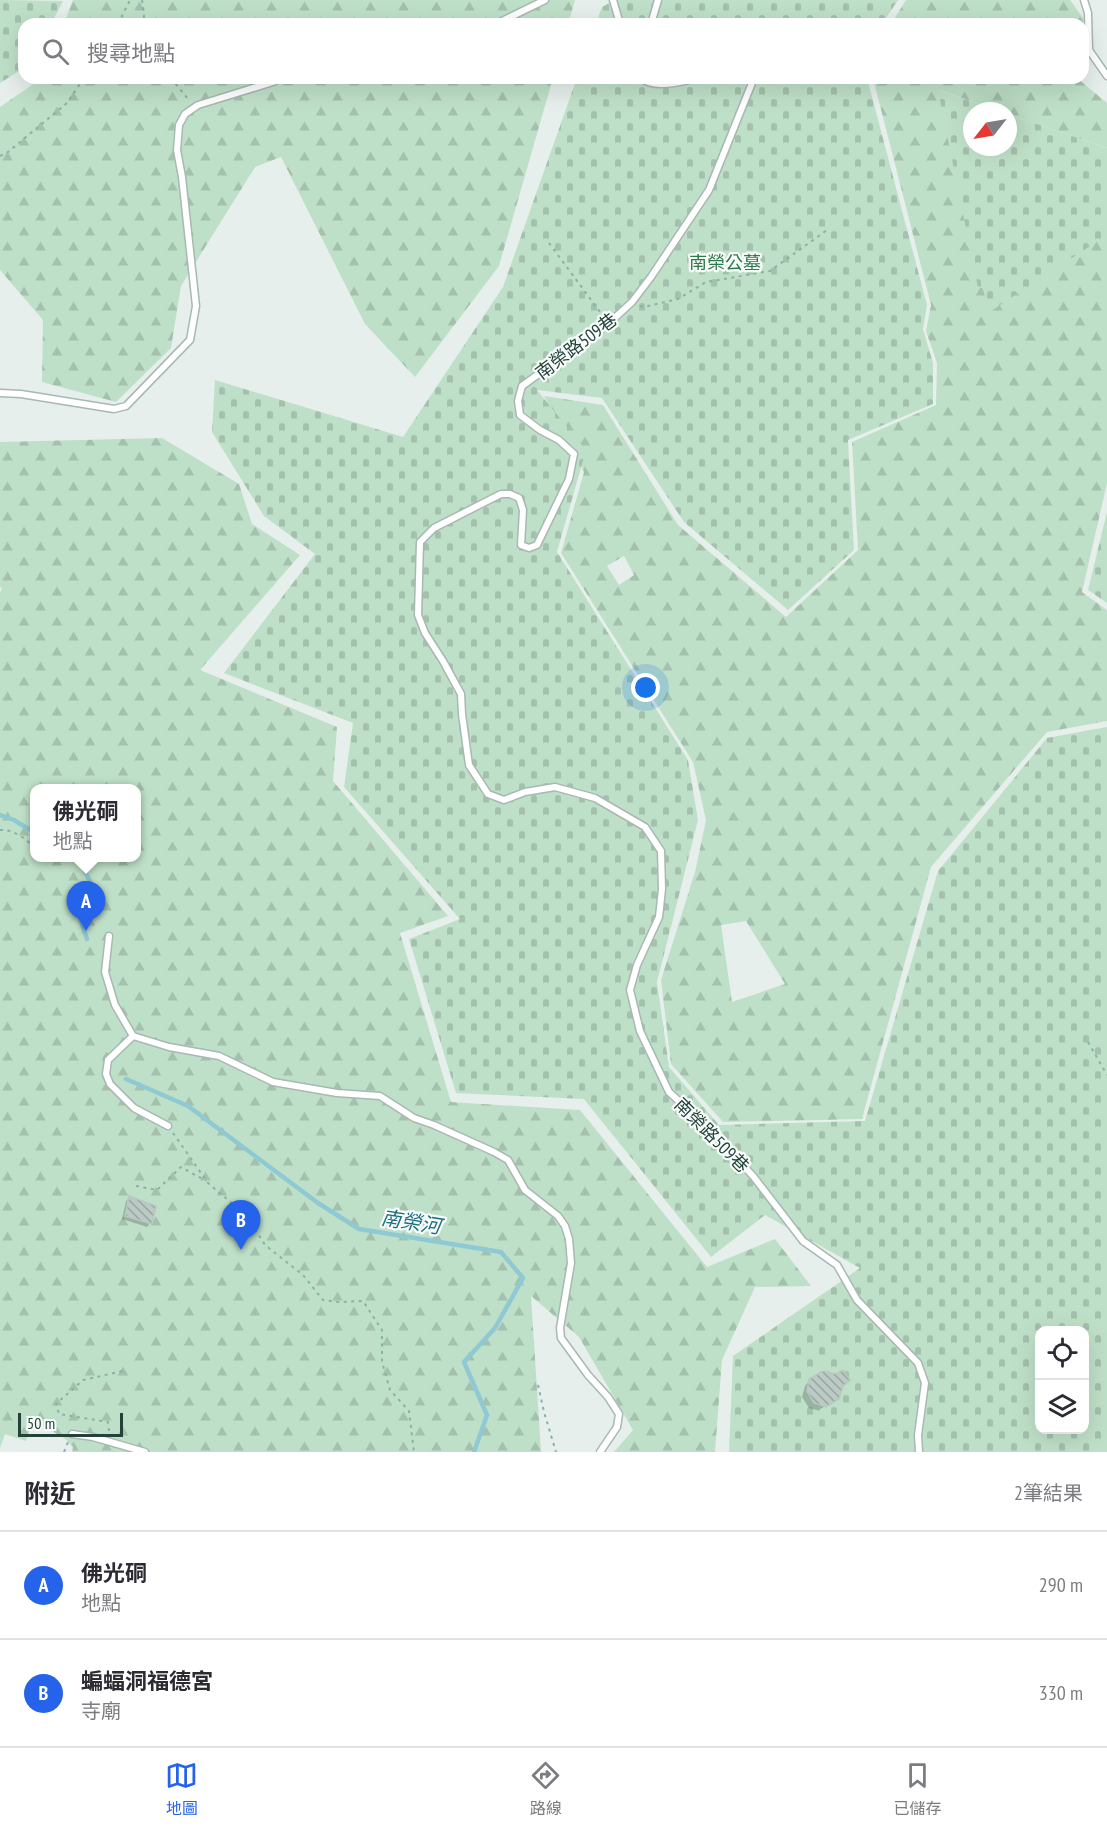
<!DOCTYPE html>
<html lang="zh-TW">
<head>
<meta charset="utf-8">
<style>
	body { margin:0; font-family:"PT Sans Narrow","Noto Sans TC",sans-serif; background:#f7f7f7; color:#2b2b33 }
	.controls { position:absolute; right:18px; bottom:18px; display:grid; overflow:hidden; border-radius:12px; box-shadow:0 6px 24px #0002 }
	.controls button { width:54px; height:54px; display:grid; place-items:center; padding:0; border:0; border-bottom:2px solid #e1e1e2; background:#fff; color:#2b2b33; font:30px sans-serif }
	.compass { position:absolute; left:963px; top:102px; width:54px; height:54px; border-radius:50%; background:#fff; box-shadow:0 6px 24px #0002; rotate:239deg }
	.scale { position:absolute; left:18px; bottom:15px; width:105px; box-sizing:border-box; padding-left:6px; border:3px solid #24423a; border-top:0; font-size:16px; line-height:21px; white-space:nowrap; color:#24423a; -webkit-text-stroke:4px #f7fbf9; paint-order:stroke }
	.you { position:absolute; left:646px; top:688px; width:21px; height:21px; margin:-15px; border:4px solid #fff; border-radius:50%; background:#1a73e8; box-shadow:0 0 0 9px #1a73e833 }
	.badge { display:grid; place-items:center; width:39px; height:39px; border-radius:50%; background:#2563eb; color:#fff; font-size:20px; font-weight:700 }
	.pin { position:absolute; translate:-50% -50px; filter:drop-shadow(0 2px 3px #0008) }
	.pin::after { content:''; position:absolute; top:32px; width:21px; height:18px; background:inherit; clip-path:polygon(0 0,100% 0,50% 100%) }
	.popup { position:absolute; left:30px; top:784px; width:111px; height:78px; box-sizing:border-box; display:grid; place-content:center; border-radius:12px; background:#fff; filter:drop-shadow(0 2px 4px #0005); font-size:20px; white-space:nowrap; color:#7c7c81 }
	.popup b { font-size:22px; color:#2b2b33 }
	.popup::after { content:''; position:absolute; left:50%; top:100%; margin-left:-12px; border:12px solid transparent; border-top-color:#fff }
	.list { margin:0; padding:0; list-style:none }
	h2 { display:flex; justify-content:space-between; align-items:center; height:78px; margin:0; padding:0 24px; font-size:26px }
	h2 small { font-size:20px; font-weight:400; color:#7c7c81 }
	.list li { display:grid; grid-template-columns:39px 1fr auto; gap:18px; align-items:center; box-sizing:border-box; height:108px; padding:0 24px; border-top:2px solid #e1e1e2 }
	.list b { display:block; font-size:22px; white-space:nowrap }
	.list p { margin:0; font-size:20px; white-space:nowrap; color:#7c7c81 }
	.list em { font-size:20px; font-style:normal; color:#7c7c81 }
	.icon { flex:none; width:33px; height:33px; fill:none; stroke:currentColor; stroke-width:2; stroke-linecap:round; stroke-linejoin:round }
	.map { position:relative; flex:none; width:1107px; height:1452px; overflow:hidden }
	.search { position:absolute; background:#fff; box-shadow:0 6px 24px #0002; left:18px; right:18px; top:18px; height:66px; display:flex; align-items:center; gap:15px; box-sizing:border-box; padding:0 21px; border-radius:18px; color:#7c7c81; font-size:22px }
	.sheet { height:294px; background:#fff }
	nav { display:flex; justify-content:space-around; align-items:center; box-sizing:border-box; height:84px; border-top:2px solid #e1e1e2; background:#fff; font-size:16px; color:#7c7c81 }
	nav a { display:grid; justify-items:center; gap:3px }
	nav .on { color:#2563eb }
	.map>svg:first-child { display:block }
	.forest { fill:url(#forest-firs); fill-rule:evenodd }
	.cemetery { fill:url(#cemetery-stones); fill-rule:evenodd }
	.shadow { fill:#0003 }
	.lines { fill:none; stroke-linecap:round; stroke-linejoin:round }
	.stream { stroke:#8ec9d4; stroke-width:4.5 }
	.building { fill:url(#building-back-hatch); stroke:#b8c9c2; stroke-width:1.5 }
	.lane-casing { stroke:#a8b8b2; stroke-width:9 }
	.path { stroke:#86b3a5; stroke-width:2; stroke-dasharray:3 4.5; stroke-linecap:butt }
	.lane { stroke:#fff; stroke-width:6 }
	.labels { text-anchor:middle; dominant-baseline:central; stroke-width:4.5; stroke-linejoin:round; paint-order:stroke }
	.park-label { font-size:18px; fill:#2d7a4b; stroke:#f7fbf9 }
	.street-label { font-size:18px; fill:#24423a; stroke:#f7fbf9 }
	.water-label { font-size:20px; font-style:italic; fill:#1c6f80; stroke:#f7fbf9 }
</style>
</head>
<body>
<div class="map">
<svg width="1107" height="1452" viewBox="0 0 1107 1452">
	<defs>
		<pattern id="forest-firs" width="22" height="20" patternUnits="userSpaceOnUse" patternTransform="scale(1.5)"><rect width="22" height="20" fill="#bfe0c8"/><path d="M5 1l3.5 6h-7zM16 11l3.5 6h-7z" fill="#a4c1ad"/></pattern>
		<pattern id="cemetery-stones" width="16" height="16" patternUnits="userSpaceOnUse" patternTransform="scale(1.5)"><rect width="16" height="16" fill="#bfe0c8"/><path d="M2 7V4a2 2 0 0 1 4 0v3zM10 15v-3a2 2 0 0 1 4 0v3z" fill="#a4c1ad"/></pattern>
		<pattern id="building-back-hatch" width="6" height="6" patternUnits="userSpaceOnUse" patternTransform="scale(1.5)"><rect width="6" height="6" fill="#bbcac4"/><path d="M-1 5l2 2M0 0l6 6M5-1l2 2" fill="none" stroke="#98a6a0"/></pattern>
	</defs>
	<rect width="100%" height="100%" fill="#e6efeb"/>
	<g class="forest">
		<path d="M73 0H575L568 24H64Z"/>
		<path d="M906 0H1070L1084 19 1083 24H891Z"/>
		<path d="M42 78H553L499 266 415 377 365 324 281 157 255 167 181 286 171 348 116 402 42 382 43 320 0 270V107Z"/>
		<path d="M873 78H1077L1107 103V148L1008 114V111H999L939 90 1026 255 1107 193V483L1082 592 1107 610V721L1047 732 931 867 862 1119 723 1122 671 1064 661 980 695 872 706 820 693 762 561 553 584 472 544 396 603 405 678 525 786 617 858 550 852 442 936 405 937 363 926 331 931 305ZM624 556 634 575 619 585 607 566ZM746 921 785 984 732 1002 721 925Z"/>
		<path d="M162 438 239 484 252 524 300 555 200 670 337 727 333 781 448 916 400 933 451 1102 580 1110 707 1267 775 1239 811 1286 755 1287 722 1360 715 1452H614L633 1430 579 1337 531 1296 541 1452H72L73 1447 64 1438 33 1420 26 1441 5 1434 0 1448V593L2 588 0 587V442ZM35 788H137V858H35Z"/>
	</g>
	<g class="cemetery">
		<path d="M0 0 63 1 51 24H24V68L0 83Z"/>
		<path d="M615 0H898L882 24H596L602 7Z"/>
		<path d="M577 78H867L927 305 923 329 933 363V404L848 440 854 550 788 610 684 522 602 398 537 390 586 450 557 552 688 760 698 820 657 982 669 1067 719 1125 865 1121 938 871 1047 738 1107 727V1452H729L733 1356 860 1268 765 1215 711 1257 584 1099 456 1093 409 939 460 919 344 787 353 723 224 673 315 554 264 516 212 432 215 380 403 437 503 287ZM1040 1330H1084V1430H1040Z"/>
		<path d="M938 90 999 111H972V147H1008V114L1107 148V235L988 313 983 288H978Z"/>
		<path d="M1107 512V603L1088 590Z"/>
	</g>
	<g class="shadow">
		<path d="M129 1198 150 1223 147 1227 122 1219 126 1201Z"/>
		<path d="M810 1380 841 1387 836 1399 819 1410 820 1411 809 1408 802 1397 805 1386Z"/>
	</g>
	<g class="lines">
		<g class="stream">
			<path d="M0 815 14 820 35 833"/>
			<path d="M78 858 94 889 78 912 87 939"/>
			<path d="M126 1079 188 1106 318 1203 359 1229 501 1252 523 1278 495 1328 464 1362 487 1415 474 1452"/>
		</g>
	</g>
	<g class="building">
		<path d="M129 1196 156 1206 152 1224 125 1216Z"/>
		<path d="M843 1370 850 1380 843 1386 839 1399 826 1407 814 1403 807 1391 809 1379 823 1371 836 1374Z"/>
	</g>
	<g class="lines">
		<defs>
			<g id="lane">
				<path d="M613 0 620 24"/>
				<path d="M1084 0 1088 13 1089 50 1107 76"/>
				<path d="M496 24 545 0"/>
				<path d="M651 24 658 0"/>
				<path d="M641 78C655 90 682 81 699 78"/>
				<path d="M754 78 709 190 651 277 632 302 608 324 522 386 518 401 520 415 540 430 559 440 574 454 569 479 537 545 529 548 521 545 523 510 519 498 510 494H501L434 528 420 542 418 615 425 633 443 661 461 694 462 714 469 765 488 794 504 800 525 792 555 787 595 798 645 827 661 851 662 889 659 917 637 965 630 990 640 1031 669 1092 703 1123 753 1176 803 1241 837 1265 857 1300 918 1363 925 1383 918 1435 919 1452"/>
				<path d="M0 393 21 394 114 409 126 406 190 340 196 306 182 177 177 150 179 125 185 114 198 105 273 82 281 78"/>
				<path d="M109 936 105 972 115 1005 133 1036"/>
				<path d="M133 1036 169 1047 219 1056 273 1082 337 1093 380 1096 414 1118 434 1125 494 1152 508 1160 525 1190 558 1216 565 1226 569 1239 571 1263 560 1328 561 1338 588 1375 608 1397 619 1414 617 1427 600 1452"/>
				<path d="M133 1036 108 1060 106 1074 110 1084 134 1108 168 1126"/>
				<path d="M72 1434 93 1437 145 1452"/>
			</g>
		</defs>
		<use href="#lane" class="lane-casing"/>
		<g class="path">
			<path d="M142 0 144 16 143 24"/>
			<path d="M118 24 130 0"/>
			<path d="M171 78 188 99"/>
			<path d="M0 156 8 152 67 103 84 78"/>
			<path d="M549 243 603 316"/>
			<path d="M640 306 644 307 678 299 706 282 770 271 827 230"/>
			<path d="M0 830C12 829 28 839 35 849"/>
			<path d="M42 858 46 862 52 858"/>
			<path d="M1088 1042 1107 1075"/>
			<path d="M173 1133 208 1183 247 1216 265 1245 303 1275 323 1300 339 1302 363 1301 382 1330V1362L390 1390 409 1411 414 1452"/>
			<path d="M136 1186 157 1190 181 1167 206 1181"/>
			<path d="M538 1385 544 1412 556 1452"/>
			<path d="M109 1431 108 1422 59 1414 56 1404 83 1380 123 1371"/>
			<path d="M64 1452 68 1442"/>
		</g>
		<use href="#lane" class="lane"/>
	</g>
	<g class="labels">
		<g class="park-label">
			<text x="725" y="262">南榮公墓</text>
		</g>
		<g class="street-label">
			<text transform="translate(576 346) rotate(-37)">南榮路509巷</text>
			<text transform="translate(712 1135) rotate(45)">南榮路509巷</text>
		</g>
		<g class="water-label">
			<text transform="translate(411 1222) rotate(9)">南榮河</text>
		</g>
	</g>
</svg>
<div class="controls">
<button><svg class="icon" aria-label="locate" viewBox="0 0 24 24"><circle cx="12" cy="12" r="6"/><path d="M12 2v4M12 18v4M2 12h4M18 12h4"/></svg></button>
<button><svg class="icon" aria-label="layers" viewBox="0 0 24 24"><path d="M12 4l9 5-9 5-9-5zM3 14l9 5 9-5"/></svg></button>
</div>
<svg class="compass" viewBox="-18 -18 36 36"><path d="M0-13l5 13h-10z" fill="#e53935"/><path d="M0 13l5-13h-10z" fill="#7c7c81"/></svg>
<div class="scale">50 m</div>
<div class="you"></div>
<div class="pin badge" style="left:86px;top:931px">A</div>
<div class="popup"><b>佛光硐</b>地點</div>
<div class="pin badge" style="left:241px;top:1250px">B</div>
<div class="search"><svg class="icon" aria-label="search" viewBox="0 0 24 24"><circle cx="10" cy="10" r="6"/><path d="M15 15l6 6"/></svg>搜尋地點</div>
</div>
<section class="sheet">
<h2>附近<small>2筆結果</small></h2>
<ul class="list">
<li><span class="badge">A</span><div><b>佛光硐</b><p>地點</p></div><em>290 m</em></li>
<li><span class="badge">B</span><div><b>蝙蝠洞福德宮</b><p>寺廟</p></div><em>330 m</em></li>
</ul>
</section>
<nav>
<a class="on"><svg class="icon" aria-label="map" viewBox="0 0 24 24"><path d="M3 6l6-2 6 2 6-2v14l-6 2-6-2-6 2zM9 4v14M15 6v14"/></svg>地圖</a>
<a><svg class="icon" aria-label="directions" viewBox="0 0 24 24"><path d="M12 3l9 9-9 9-9-9zM9 14v-3h6M13 9l2 2-2 2"/></svg>路線</a>
<a><svg class="icon" aria-label="saved" viewBox="0 0 24 24"><path d="M7 4h10v16l-5-4-5 4z"/></svg>已儲存</a>
</nav>
</body>
</html>
